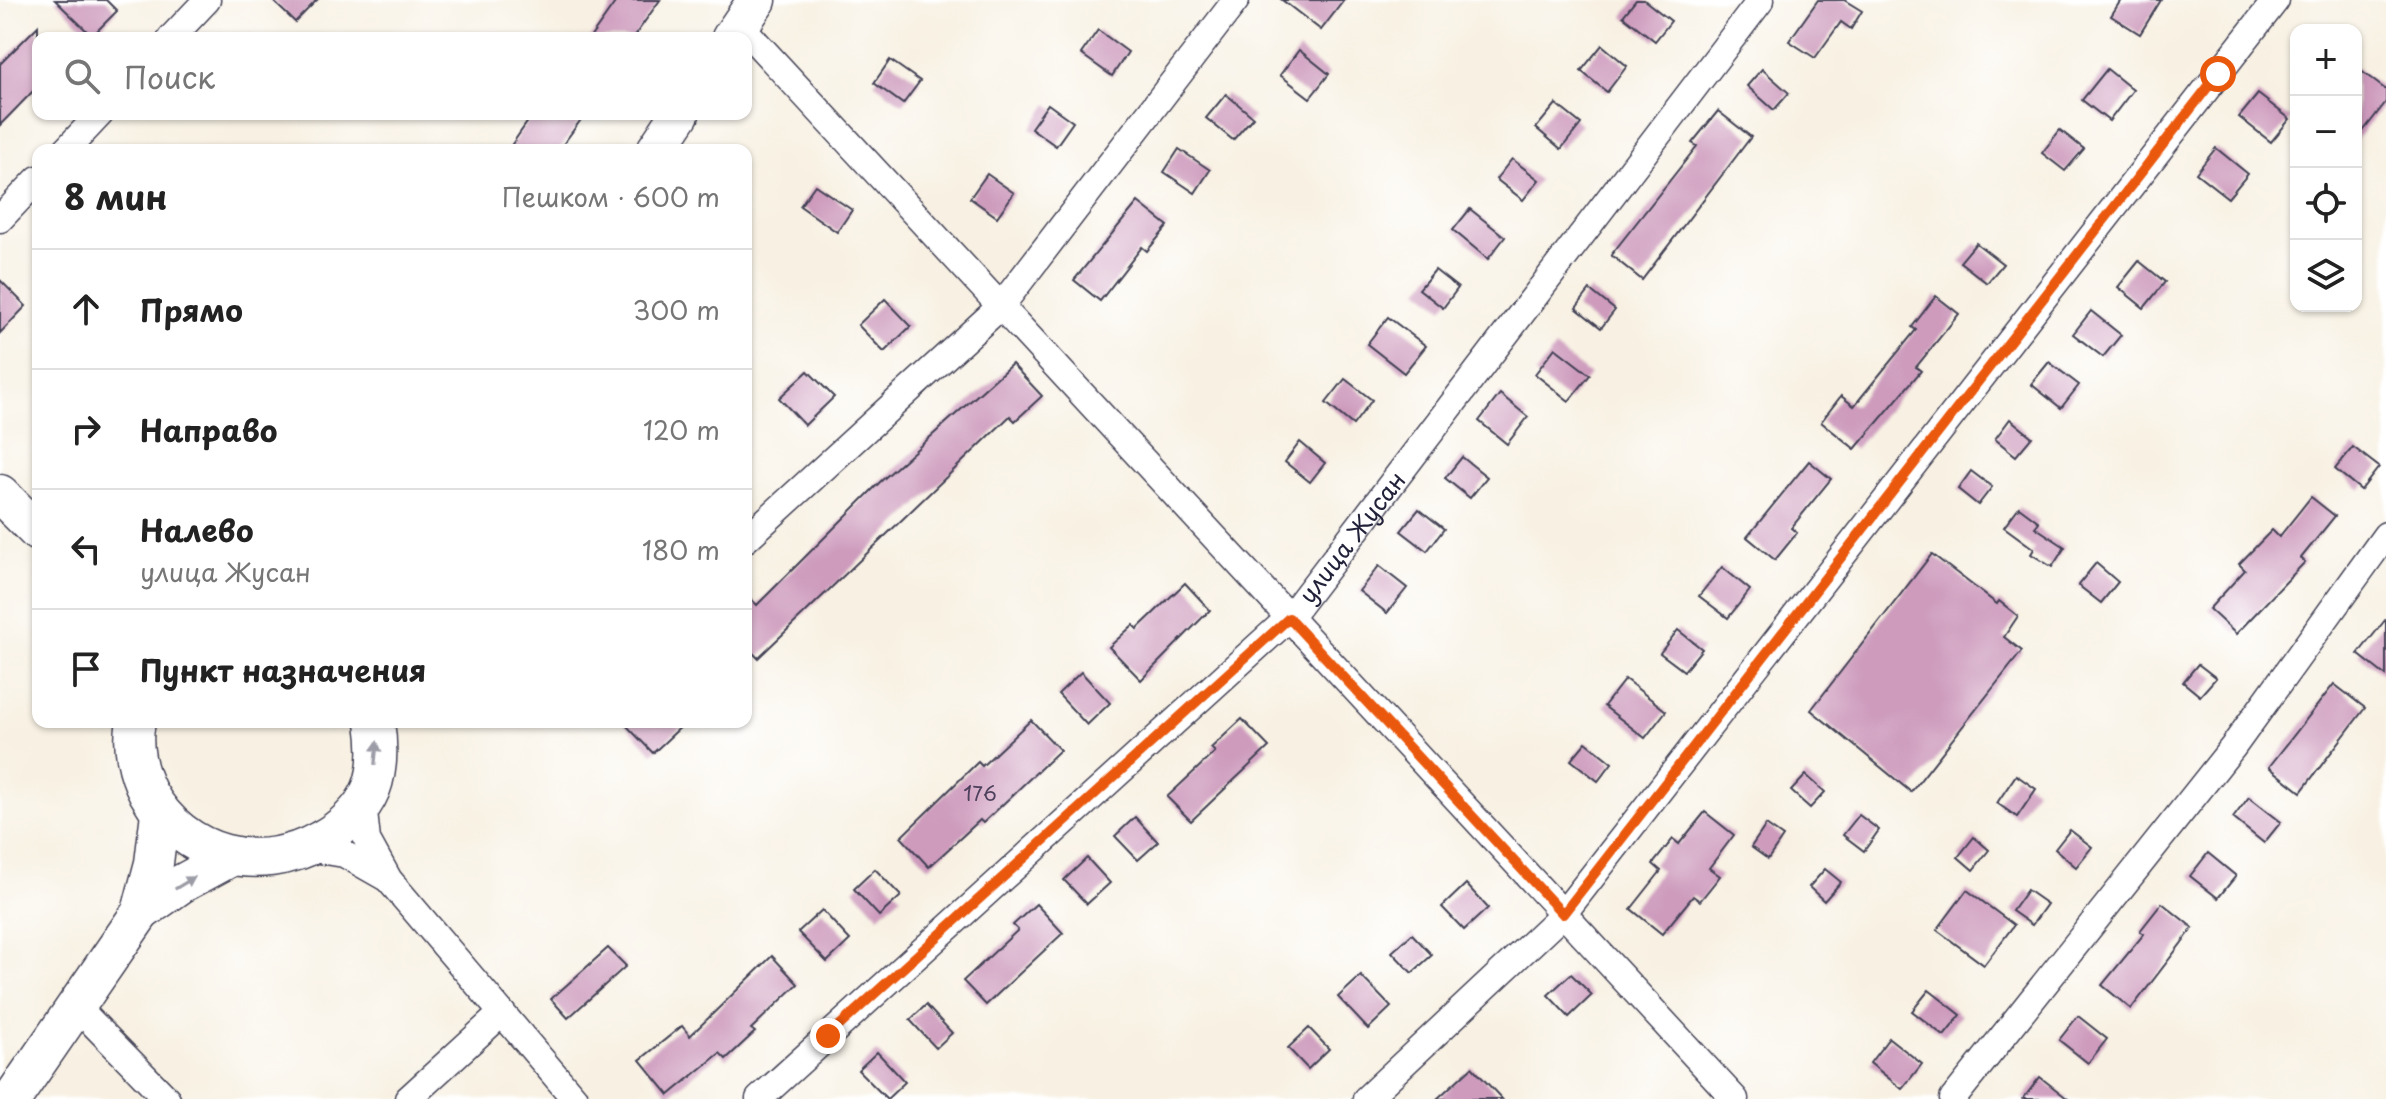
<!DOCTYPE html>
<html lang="ru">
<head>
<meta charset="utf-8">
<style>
	body { margin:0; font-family:"Playpen Sans",sans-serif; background:#f6f6f6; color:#222 }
	.controls { position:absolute; right:24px; top:24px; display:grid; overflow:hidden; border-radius:16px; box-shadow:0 2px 6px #0004 }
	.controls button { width:72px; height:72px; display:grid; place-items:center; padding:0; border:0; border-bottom:2px solid #e0e0e0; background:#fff; color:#222; font:40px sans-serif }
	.stop { position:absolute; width:24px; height:24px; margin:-18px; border:6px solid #ea580c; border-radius:50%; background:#fff }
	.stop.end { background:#ea580c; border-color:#fff; box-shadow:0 2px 8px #0008 }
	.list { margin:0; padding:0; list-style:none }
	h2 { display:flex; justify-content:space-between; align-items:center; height:104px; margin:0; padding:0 32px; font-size:34px }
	h2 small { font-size:26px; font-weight:400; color:#767676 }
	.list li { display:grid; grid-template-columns:52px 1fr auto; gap:24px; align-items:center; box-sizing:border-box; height:120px; padding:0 32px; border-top:2px solid #e0e0e0 }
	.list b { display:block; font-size:30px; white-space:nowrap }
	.list p { margin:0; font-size:26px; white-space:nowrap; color:#767676 }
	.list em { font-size:26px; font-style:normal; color:#767676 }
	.icon { flex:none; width:44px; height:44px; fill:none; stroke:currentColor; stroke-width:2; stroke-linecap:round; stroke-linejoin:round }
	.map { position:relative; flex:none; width:2386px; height:1099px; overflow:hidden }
	.search { position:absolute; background:#fff; box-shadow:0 2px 6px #0004; left:32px; top:32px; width:720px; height:88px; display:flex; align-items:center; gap:20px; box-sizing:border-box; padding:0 28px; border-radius:16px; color:#767676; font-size:30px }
	.panel { position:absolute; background:#fff; box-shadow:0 2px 6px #0004; left:32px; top:144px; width:720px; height:584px; border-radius:16px }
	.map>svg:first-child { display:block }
	.building { fill:#ce9bbd }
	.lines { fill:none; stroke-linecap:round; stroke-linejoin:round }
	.street-casing { stroke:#424154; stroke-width:29 }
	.secondary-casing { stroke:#424154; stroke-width:41 }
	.street { stroke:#fff; stroke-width:26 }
	.secondary { stroke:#fff; stroke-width:38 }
	.oneway { fill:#9c9ca7 }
	.route { stroke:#ea580c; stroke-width:10 }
	.labels { text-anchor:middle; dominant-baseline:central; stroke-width:7; stroke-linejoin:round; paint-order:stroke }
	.number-label { font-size:20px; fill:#4d405c }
	.street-label { font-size:24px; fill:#22223b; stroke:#fff }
</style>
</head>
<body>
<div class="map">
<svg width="2386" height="1099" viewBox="0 0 2386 1099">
	<rect width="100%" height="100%" fill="#fff"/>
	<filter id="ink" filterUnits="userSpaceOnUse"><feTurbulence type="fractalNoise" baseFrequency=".0125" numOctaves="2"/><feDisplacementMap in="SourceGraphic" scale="16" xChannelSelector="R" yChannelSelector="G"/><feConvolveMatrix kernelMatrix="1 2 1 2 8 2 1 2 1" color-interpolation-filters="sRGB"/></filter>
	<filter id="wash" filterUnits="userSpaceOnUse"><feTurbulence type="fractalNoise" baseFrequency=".006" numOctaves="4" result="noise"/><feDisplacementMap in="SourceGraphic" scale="32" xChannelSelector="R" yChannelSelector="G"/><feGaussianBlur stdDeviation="1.8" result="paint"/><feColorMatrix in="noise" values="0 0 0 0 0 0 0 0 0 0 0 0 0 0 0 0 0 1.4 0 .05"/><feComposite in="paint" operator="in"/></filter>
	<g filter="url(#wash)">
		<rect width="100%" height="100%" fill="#f8f1e3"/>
		<g id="blocks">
			<g class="building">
				<path d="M55 0H106L117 11 92 36Z"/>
				<path d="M272 0H317L295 22Z"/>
				<path d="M617 0H660L633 38H590Z"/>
				<path d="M1282 0H1344L1321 30Z"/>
				<path d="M1636 0H1644L1671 21 1655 41 1623 16Z"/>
				<path d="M1818 0H1844L1862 11 1851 29 1841 22 1815 58 1789 41Z"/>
				<path d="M2121 0H2161L2140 34 2111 16Z"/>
				<path d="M38 26V86L0 125V64Z"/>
				<path d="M1098 30 1128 52 1112 76 1081 54Z"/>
				<path d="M1602 45 1627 66 1607 92 1581 71Z"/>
				<path d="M1299 50 1329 74 1310 98 1280 75Z"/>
				<path d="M890 60 920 81 903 104 874 83Z"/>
				<path d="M2356 67 2386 90V102L2356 140Z"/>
				<path d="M1762 69 1789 93 1774 110 1747 86Z"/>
				<path d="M2107 69 2133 90 2109 121 2082 100Z"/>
				<path d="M1226 94 1253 117 1233 140 1206 118Z"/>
				<path d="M2258 94 2290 119 2271 142 2239 117Z"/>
				<path d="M1048 104 1073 122 1056 146 1031 128Z"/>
				<path d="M1556 104 1581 124 1561 149 1536 128Z"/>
				<path d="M1718 111 1751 137 1642 280 1611 255 1697 146 1692 143Z"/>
				<path d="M533 114H585L559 150H508Z"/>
				<path d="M2060 130 2084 149 2065 171 2042 153Z"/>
				<path d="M2216 148 2248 174 2228 198 2196 173Z"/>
				<path d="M1179 149 1210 170 1195 193 1164 172Z"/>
				<path d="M1512 159 1539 180 1523 200 1496 179Z"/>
				<path d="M987 174 1014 193 997 217 970 198Z"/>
				<path d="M815 185 852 210 837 232 800 206Z"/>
				<path d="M1138 202 1168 226 1147 251 1142 247 1100 301 1074 280Z"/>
				<path d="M1470 209 1505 237 1488 259 1453 230Z"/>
				<path d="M1976 243 2003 264 1987 283 1960 262Z"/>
				<path d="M2139 261 2165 282 2144 308 2118 287Z"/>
				<path d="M1435 270 1458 288 1443 308 1419 289Z"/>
				<path d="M0 280 26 306 0 333Z"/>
				<path d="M1590 290 1615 310 1601 328 1576 308Z"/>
				<path d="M1936 296 1959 314 1916 367 1921 371 1855 449 1821 422 1841 396 1854 406 1916 330 1912 327Z"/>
				<path d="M885 299 911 326 884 352 858 325Z"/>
				<path d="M2091 311 2121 335 2103 357 2073 334Z"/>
				<path d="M1388 317 1426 346 1404 373 1367 344Z"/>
				<path d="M1555 348 1590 375 1569 401 1535 374Z"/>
				<path d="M2049 362 2079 385 2061 408 2031 384Z"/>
				<path d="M1012 364 1042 396 1015 421 1010 416 758 658 746 646V594L757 605 880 482Z"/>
				<path d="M808 371 834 397 805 425 779 398Z"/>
				<path d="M1345 379 1372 400 1353 425 1326 403Z"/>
				<path d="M1500 394 1528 417 1507 444 1479 421Z"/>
				<path d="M2010 419 2032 437 2016 456 1995 439Z"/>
				<path d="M1300 442 1325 463 1310 482 1285 462Z"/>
				<path d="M2353 447 2379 467 2361 490 2335 469Z"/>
				<path d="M1462 457 1487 477 1470 498 1445 478Z"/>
				<path d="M1809 461 1831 479 1791 528 1797 533 1775 560 1747 537Z"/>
				<path d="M1971 471 1992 487 1978 505 1958 489Z"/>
				<path d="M2311 497 2335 516 2301 558 2305 562 2236 634 2209 609 2245 570 2239 564 2272 530 2279 537Z"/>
				<path d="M2019 507 2039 522 2035 527 2065 547 2052 567 2031 554 2034 549 2004 527Z"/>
				<path d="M1419 509 1444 529 1427 551 1401 531Z"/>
				<path d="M1932 554 1997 604 1999 601 2018 616 2004 637 2022 651 1911 792 1811 710Z"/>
				<path d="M2096 563 2118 582 2101 603 2078 585Z"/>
				<path d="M1379 566 1407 588 1387 613 1359 591Z"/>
				<path d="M1722 567 1750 590 1728 618 1699 596Z"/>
				<path d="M1185 583 1210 610 1141 680 1109 647 1133 625 1137 629Z"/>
				<path d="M2386 619V676L2358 654Z"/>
				<path d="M1678 630 1702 649 1684 671 1660 653Z"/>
				<path d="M2198 664 2216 678 2200 696 2183 682Z"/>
				<path d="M1081 672 1110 703 1087 725 1058 694Z"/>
				<path d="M1625 679 1666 711 1645 738 1604 706Z"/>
				<path d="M2334 684 2365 708 2301 792 2269 767Z"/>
				<path d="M1242 719 1269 747 1191 821 1167 797 1215 752 1211 748Z"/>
				<path d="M1031 720 1060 750 983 823 980 820 929 867 901 837 978 762 982 766Z"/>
				<path d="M623 722H686L653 753Z"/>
				<path d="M1586 742 1612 763 1598 781 1571 760Z"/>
				<path d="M1806 775 1825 792 1810 808 1791 791Z"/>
				<path d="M2016 775 2036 789 2017 817 1997 803Z"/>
				<path d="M2249 797 2281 822 2264 843 2233 818Z"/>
				<path d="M1705 812 1734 835 1709 868 1720 876 1700 901 1693 896 1662 934 1631 909 1661 871 1653 864 1673 839 1679 844Z"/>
				<path d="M1859 815 1879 830 1864 851 1843 835Z"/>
				<path d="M1135 817 1158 842 1138 860 1115 836Z"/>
				<path d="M1766 825 1783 837 1768 859 1751 847Z"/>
				<path d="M2070 830 2092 847 2076 867 2055 849Z"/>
				<path d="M1974 837 1989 850 1973 870 1958 857Z"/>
				<path d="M2208 853 2236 876 2218 898 2190 876Z"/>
				<path d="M1087 858 1110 883 1087 904 1064 880Z"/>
				<path d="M875 869 901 896 879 916 854 889Z"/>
				<path d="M1825 869 1841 882 1824 901 1809 887Z"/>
				<path d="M1466 884 1488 908 1464 930 1442 907Z"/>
				<path d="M1967 890 2014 925 1984 965 1937 930Z"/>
				<path d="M2027 890 2047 904 2032 925 2012 911Z"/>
				<path d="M2162 903 2193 928 2131 1009 2102 985 2144 934 2140 931Z"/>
				<path d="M1036 904 1063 933 986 1005 963 981 1018 930 1013 925Z"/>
				<path d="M822 910 850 940 827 962 798 932Z"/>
				<path d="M1412 934 1432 955 1412 973 1392 952Z"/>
				<path d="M608 948 626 966 568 1018 551 999Z"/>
				<path d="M772 956 798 984 751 1029 755 1032 726 1059 720 1053 669 1095 640 1060 682 1026 690 1036Z"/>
				<path d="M1571 974 1592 995 1569 1017 1548 995Z"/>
				<path d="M1361 976 1391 1007 1368 1029 1338 997Z"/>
				<path d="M1929 990 1961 1015 1944 1036 1912 1011Z"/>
				<path d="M926 1005 952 1033 936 1048 910 1020Z"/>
				<path d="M2078 1016 2107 1039 2088 1063 2059 1040Z"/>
				<path d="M1309 1028 1329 1049 1308 1069 1288 1048Z"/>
				<path d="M1889 1038 1922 1064 1902 1089 1870 1063Z"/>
				<path d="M877 1052 905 1082 887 1099 858 1070Z"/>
				<path d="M1472 1067 1502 1099H1437Z"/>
				<path d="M2040 1077 2068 1099H2023Z"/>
			</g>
		</g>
	</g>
	<g filter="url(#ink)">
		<use href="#blocks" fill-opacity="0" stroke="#424154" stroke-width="2"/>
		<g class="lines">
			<defs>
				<g id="street">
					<path d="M740 25 1735 1099"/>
					<path d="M171 38 207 0"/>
					<path d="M66 150 100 114"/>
					<path d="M0 219 38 179"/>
					<path d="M746 539 1001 306 1236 0"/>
					<path d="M363 803 367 840 389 880 575 1099"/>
					<path d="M307 848 344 854 388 879"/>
					<path d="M76 1006 167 1099"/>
					<path d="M408 1099 502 1013"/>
					<path id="s1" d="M759 1099 1289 618 1761 0"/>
					<path d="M1366 1099 1563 914 2276 0"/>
					<path d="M1953 1099 2233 747 2386 535"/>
				</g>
				<g id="secondary">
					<path d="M731 38 757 0"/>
					<path d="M656 150 680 114"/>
					<path d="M0 494 38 532"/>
					<path d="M136 722C131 745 137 772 148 793 183 856 259 876 321 840 342 829 362 811 371 789 379 769 378 742 375 722"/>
					<path d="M141 912 181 884 231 857"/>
					<path d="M12 1099 141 912 154 863 160 813"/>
				</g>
			</defs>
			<use href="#street" class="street-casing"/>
			<use href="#secondary" class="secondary-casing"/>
			<use href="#street" class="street"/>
			<use href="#secondary" class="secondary"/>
		</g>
		<defs><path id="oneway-solid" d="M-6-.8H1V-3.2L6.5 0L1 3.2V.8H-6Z" transform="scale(2)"/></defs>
		<g class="oneway">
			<use href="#oneway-solid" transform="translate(376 753) rotate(-84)"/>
			<use href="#oneway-solid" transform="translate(185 883) rotate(-31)"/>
		</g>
	</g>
	<g class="lines" filter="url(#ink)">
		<path class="route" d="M828 1036 1289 618 1563 914 2218 74"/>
	</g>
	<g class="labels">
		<g class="number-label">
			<text x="980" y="793">176</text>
		</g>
		<g class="street-label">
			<text stroke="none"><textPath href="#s1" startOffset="818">улица Жусан</textPath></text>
		</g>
	</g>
</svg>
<div class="controls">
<button>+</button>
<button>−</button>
<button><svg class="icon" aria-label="locate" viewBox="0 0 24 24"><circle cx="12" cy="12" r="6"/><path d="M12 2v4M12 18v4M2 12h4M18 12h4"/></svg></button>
<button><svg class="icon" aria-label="layers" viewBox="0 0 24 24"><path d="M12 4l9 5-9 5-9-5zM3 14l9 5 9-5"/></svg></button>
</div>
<div class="stop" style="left:2218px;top:74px"></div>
<div class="stop end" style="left:828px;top:1036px"></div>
<div class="search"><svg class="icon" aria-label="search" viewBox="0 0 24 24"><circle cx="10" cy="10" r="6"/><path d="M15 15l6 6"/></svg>Поиск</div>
<section class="panel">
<h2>8 мин<small>Пешком · 600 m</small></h2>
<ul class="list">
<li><svg class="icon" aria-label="ahead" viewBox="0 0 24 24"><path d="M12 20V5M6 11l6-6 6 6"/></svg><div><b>Прямо</b></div><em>300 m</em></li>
<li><svg class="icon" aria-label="right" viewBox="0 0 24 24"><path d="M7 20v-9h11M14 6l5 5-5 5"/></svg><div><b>Направо</b></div><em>120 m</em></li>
<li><svg class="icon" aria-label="left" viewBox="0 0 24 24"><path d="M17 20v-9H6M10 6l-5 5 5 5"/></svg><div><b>Налево</b><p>улица Жусан</p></div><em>180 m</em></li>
<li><svg class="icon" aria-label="arrive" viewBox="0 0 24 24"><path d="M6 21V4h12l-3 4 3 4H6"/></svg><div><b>Пункт назначения</b></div></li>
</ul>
</section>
</div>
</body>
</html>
